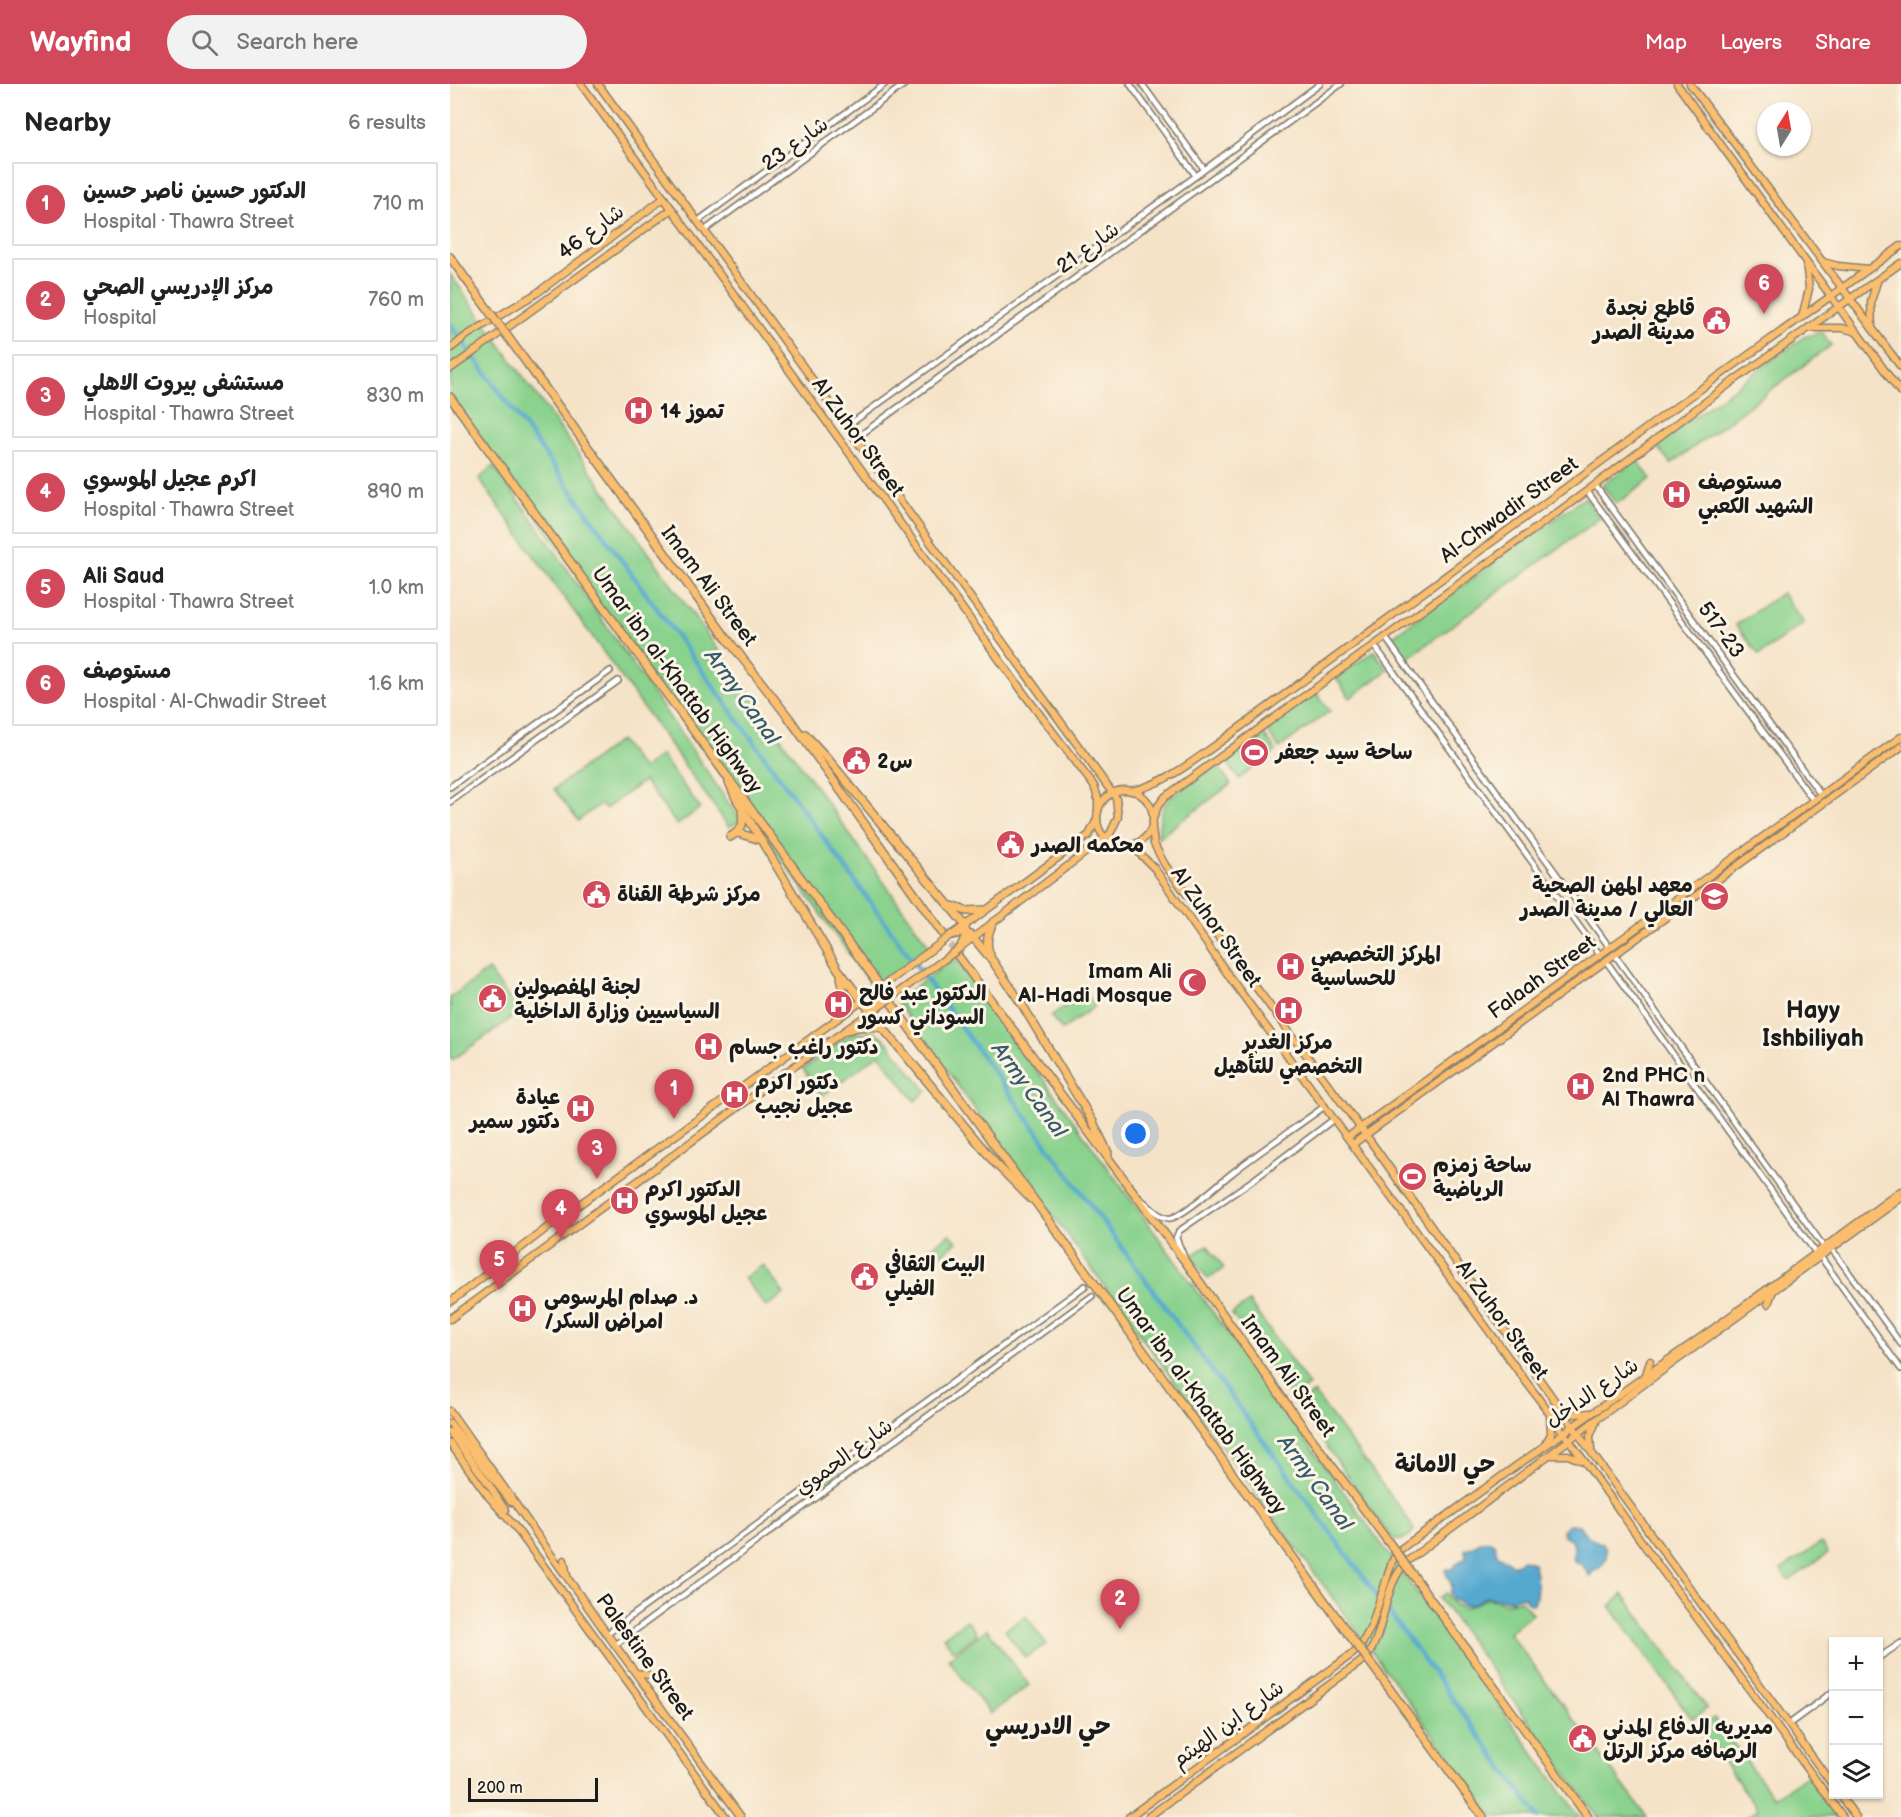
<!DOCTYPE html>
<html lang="en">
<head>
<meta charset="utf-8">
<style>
	body { margin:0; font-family:"Balsamiq Sans","Playpen Sans Arabic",sans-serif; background:#f2f2f2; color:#222 }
	.controls { position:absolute; right:18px; bottom:18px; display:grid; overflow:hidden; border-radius:0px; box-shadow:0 2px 4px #0004 }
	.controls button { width:54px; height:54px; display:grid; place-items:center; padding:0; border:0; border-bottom:2px solid #e0e0e0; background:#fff; color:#222; font:30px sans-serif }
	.compass { position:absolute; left:1307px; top:18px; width:54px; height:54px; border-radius:50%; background:#fff; box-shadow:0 2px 4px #0004; rotate:11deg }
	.scale { position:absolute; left:18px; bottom:15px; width:130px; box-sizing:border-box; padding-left:6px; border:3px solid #1c1c1c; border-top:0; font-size:16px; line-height:21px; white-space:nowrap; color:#1c1c1c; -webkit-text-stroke:4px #fcf5e5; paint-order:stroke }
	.you { position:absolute; left:686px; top:1050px; width:21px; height:21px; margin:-15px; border:4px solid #fff; border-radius:50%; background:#1a73e8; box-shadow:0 0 0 9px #1a73e833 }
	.badge { display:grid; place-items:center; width:39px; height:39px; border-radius:50%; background:#d1495b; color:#fff; font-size:20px; font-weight:700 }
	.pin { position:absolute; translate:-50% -50px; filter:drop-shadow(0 2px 3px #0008) }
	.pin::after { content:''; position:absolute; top:32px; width:21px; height:18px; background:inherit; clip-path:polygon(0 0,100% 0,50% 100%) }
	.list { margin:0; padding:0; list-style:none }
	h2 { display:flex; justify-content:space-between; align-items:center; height:78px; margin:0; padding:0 24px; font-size:26px }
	h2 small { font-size:20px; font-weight:400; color:#767676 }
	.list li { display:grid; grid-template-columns:39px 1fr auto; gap:18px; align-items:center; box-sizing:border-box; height:84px; margin:0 12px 12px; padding:0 12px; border:2px solid #e0e0e0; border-radius:0px }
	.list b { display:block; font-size:22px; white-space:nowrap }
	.list p { margin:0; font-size:20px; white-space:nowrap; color:#767676 }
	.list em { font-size:20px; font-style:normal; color:#767676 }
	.icon { flex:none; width:33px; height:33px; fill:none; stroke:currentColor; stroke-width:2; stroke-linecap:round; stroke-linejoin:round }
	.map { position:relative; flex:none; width:1451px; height:1733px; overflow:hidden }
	header { display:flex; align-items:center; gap:36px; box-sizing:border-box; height:84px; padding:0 30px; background:#d1495b; color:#fff }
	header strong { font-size:28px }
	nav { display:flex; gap:33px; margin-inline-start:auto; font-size:21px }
	.search { width:420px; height:54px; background:#f2f2f2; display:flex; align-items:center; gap:15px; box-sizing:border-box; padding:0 21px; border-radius:33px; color:#767676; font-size:22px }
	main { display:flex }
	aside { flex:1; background:#fff }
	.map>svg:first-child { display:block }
	.green { fill:#8ad28e; stroke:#537755; stroke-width:1.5 }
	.water { fill:#54a8d0; stroke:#386276; stroke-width:1.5 }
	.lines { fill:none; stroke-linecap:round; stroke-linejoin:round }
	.canal { stroke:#54a8d0; stroke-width:4.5 }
	.highway-tunnel { stroke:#cabba6; stroke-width:7; stroke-dasharray:7 3.5; stroke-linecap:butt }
	.minor-casing { stroke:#888072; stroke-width:8 }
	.major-casing { stroke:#888072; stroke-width:9 }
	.highway-casing { stroke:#888072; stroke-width:10 }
	.minor { stroke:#fff; stroke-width:4.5 }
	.major { stroke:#fbbe6e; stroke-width:6 }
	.highway { stroke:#fbbe6e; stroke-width:7 }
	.major-bridge-casing { stroke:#888072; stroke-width:9; stroke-linecap:butt }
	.highway-bridge-casing { stroke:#888072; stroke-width:10; stroke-linecap:butt }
	.major-bridge { stroke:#fbbe6e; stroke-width:6 }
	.highway-bridge { stroke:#fbbe6e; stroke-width:7 }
	.labels { text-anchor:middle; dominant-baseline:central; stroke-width:6; stroke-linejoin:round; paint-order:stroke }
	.street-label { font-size:21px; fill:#1c1c1c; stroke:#fcf5e5 }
	.poi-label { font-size:21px; font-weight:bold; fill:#1c1c1c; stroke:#fcf5e5; text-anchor:start }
	.water-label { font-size:22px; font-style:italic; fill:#355b6d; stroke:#fcf5e5 }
	.quarter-label { font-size:24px; font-weight:bold; fill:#1c1c1c; stroke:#fcf5e5 }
</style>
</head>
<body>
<header>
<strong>Wayfind</strong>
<div class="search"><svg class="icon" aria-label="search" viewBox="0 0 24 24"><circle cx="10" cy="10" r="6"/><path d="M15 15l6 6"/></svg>Search here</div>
<nav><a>Map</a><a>Layers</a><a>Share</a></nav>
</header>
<main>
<aside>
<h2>Nearby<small>6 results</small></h2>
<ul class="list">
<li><span class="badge">1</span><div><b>الدكتور حسين ناصر حسين</b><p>Hospital · Thawra Street</p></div><em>710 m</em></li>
<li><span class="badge">2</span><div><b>مركز الإدريسي الصحي</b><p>Hospital</p></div><em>760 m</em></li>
<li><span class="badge">3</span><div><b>مستشفى بيروت الاهلي</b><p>Hospital · Thawra Street</p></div><em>830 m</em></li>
<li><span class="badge">4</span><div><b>اكرم عجيل الموسوي</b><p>Hospital · Thawra Street</p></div><em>890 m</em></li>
<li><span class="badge">5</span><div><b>Ali Saud</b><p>Hospital · Thawra Street</p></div><em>1.0 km</em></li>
<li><span class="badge">6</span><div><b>مستوصف</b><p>Hospital · Al-Chwadir Street</p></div><em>1.6 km</em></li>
</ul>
</aside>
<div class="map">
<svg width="1451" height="1733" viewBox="0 0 1451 1733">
	<rect width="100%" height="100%" fill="#fcf5e5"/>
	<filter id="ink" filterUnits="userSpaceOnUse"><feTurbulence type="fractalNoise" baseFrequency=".0167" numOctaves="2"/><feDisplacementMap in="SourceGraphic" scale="12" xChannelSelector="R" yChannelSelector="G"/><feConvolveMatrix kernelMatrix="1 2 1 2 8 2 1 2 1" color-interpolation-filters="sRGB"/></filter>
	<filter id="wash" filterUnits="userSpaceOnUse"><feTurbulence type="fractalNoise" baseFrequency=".008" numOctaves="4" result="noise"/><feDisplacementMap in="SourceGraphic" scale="24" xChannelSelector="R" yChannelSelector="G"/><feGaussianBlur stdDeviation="1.35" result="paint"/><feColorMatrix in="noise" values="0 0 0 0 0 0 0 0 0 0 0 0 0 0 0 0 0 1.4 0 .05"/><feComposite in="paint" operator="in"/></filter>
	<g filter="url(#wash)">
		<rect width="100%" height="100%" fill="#f5e3c8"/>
		<g class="green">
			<path d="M0 190 480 863 424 905 0 311Z"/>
			<path d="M1372 248 1381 261 1221 380 1206 361 1354 253Z"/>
			<path d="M1187 376 1201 395 1166 420 1152 401Z"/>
			<path d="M43 382 84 437 291 737 279 743 29 395Z"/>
			<path d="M1135 413 1150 434 955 576 939 555Z"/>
			<path d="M1332 509 1354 539 1309 571 1286 541Z"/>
			<path d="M924 567 938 586 900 614 886 594Z"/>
			<path d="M866 609 880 627 829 664 816 645Z"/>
			<path d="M813 649 826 667 789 695 775 676Z"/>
			<path d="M170 656 192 685 211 671 250 724 227 741 194 697 155 725 150 720 128 737 104 705Z"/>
			<path d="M767 681 781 700 708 754C709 738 710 724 721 713Z"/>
			<path d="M505 874 1130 1733H1043L446 917Z"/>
			<path d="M38 886 70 928 2 976 0 974V914Z"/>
			<path d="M635 908 645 922 612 946 601 932Z"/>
			<path d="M420 947 433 953 477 1007 465 1017 429 970 372 1012 353 985 403 948 415 950Z"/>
			<path d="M500 1150 507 1158 477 1181 470 1172Z"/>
			<path d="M757 1161 774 1184 758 1195 742 1172Z"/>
			<path d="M313 1181 334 1210 316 1223 294 1194Z"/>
			<path d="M799 1218 859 1301 842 1314 782 1230Z"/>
			<path d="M864 1309 955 1431 964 1446C959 1454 952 1457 943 1456L848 1322Z"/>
			<path d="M389 1387 392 1391 327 1438 324 1434Z"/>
			<path d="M1371 1459 1378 1469 1339 1497 1331 1486Z"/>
			<path d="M996 1509 1004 1520 1014 1525 1035 1515H1041L1058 1519 1071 1516 1082 1530 1059 1549 1197 1733H1148L989 1514Z"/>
			<path d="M1173 1510 1257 1624 1242 1635 1160 1522Z"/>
			<path d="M576 1532 596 1560 575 1574 555 1546Z"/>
			<path d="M517 1536 527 1550 504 1567 493 1553Z"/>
			<path d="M537 1545 579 1601 540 1630 498 1575Z"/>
			<path d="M1264 1634 1324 1714 1357 1691 1388 1733H1297L1308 1725 1249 1644Z"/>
		</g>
		<g class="water">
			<path d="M1119 1440 1129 1441C1132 1446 1136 1452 1142 1455 1145 1457 1152 1458 1154 1462 1161 1473 1152 1485 1142 1488L1140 1492C1136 1490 1137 1487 1134 1483 1130 1478 1125 1480 1122 1474L1125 1465 1122 1456 1113 1452C1112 1447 1115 1443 1119 1440Z"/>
			<path d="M1033 1457H1041L1045 1461 1047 1470 1063 1482 1073 1476 1083 1479C1087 1487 1088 1512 1084 1520H1080L1073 1512 1060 1516 1036 1513 1024 1520 1014 1522 1003 1515 1000 1510 1002 1502 995 1487 996 1485H1003L1007 1479 1016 1474 1015 1466Z"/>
		</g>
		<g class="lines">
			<path class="canal" d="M0 240 642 1123 1089 1733"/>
		</g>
	</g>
	<g filter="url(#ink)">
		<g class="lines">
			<path class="highway-tunnel" d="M494 852 508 872"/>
			<defs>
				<g id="minor">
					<path d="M680 0 746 92"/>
					<path d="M692 0 754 85"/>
					<path d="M248 137 435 0"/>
					<path d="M255 146 455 0"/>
					<path d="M396 343 746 92 870 0"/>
					<path d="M405 355 891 0"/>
					<path d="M1145 401 1371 711"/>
					<path d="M1137 407 1363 716"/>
					<path d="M935 553 1160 864"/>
					<path d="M924 561 1150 871"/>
					<path d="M0 703 160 587"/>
					<path d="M0 718 168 597"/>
					<path d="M1165 871 1374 1163"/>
					<path d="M1156 877 1366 1169"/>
					<path d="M690 1115C698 1120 710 1136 721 1134 735 1131 768 1100 781 1090 811 1066 844 1045 875 1022"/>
					<path d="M1381 1164 1451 1260"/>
					<path d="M1370 1172 1451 1285"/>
					<path d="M735 1175 726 1154 729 1147 806 1094 884 1035"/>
					<path d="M157 1550 635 1202"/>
					<path d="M165 1561 642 1212"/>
					<path d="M1428 1574 1451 1559"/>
					<path d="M1339 1640 1384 1607"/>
				</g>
				<g id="major">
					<path d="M131 0 578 615 644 702 648 714V728"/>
					<path d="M148 0 666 714 668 733 660 750 512 862"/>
					<path d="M1227 0 1451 309"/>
					<path d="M1240 0 1451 283"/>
					<path d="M1373 178 1388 182 1418 185"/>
					<path d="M1352 233 1359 205 1356 178"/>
					<path d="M1358 244H1392L1407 248"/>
					<path d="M1422 244 1421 217 1427 198"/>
					<path d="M0 265 16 252 87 209 214 114"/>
					<path d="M0 285 222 125"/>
					<circle cx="675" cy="734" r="28"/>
					<path d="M681 707C714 700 739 680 766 661L1213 332 1451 162"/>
					<path d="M703 735 708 722 715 713 1137 407 1286 295 1451 179"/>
					<path d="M702 743 704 760 715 781 921 1058 1144 1372 1384 1703"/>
					<path d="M681 762 687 767 705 785 781 895 1135 1378 1211 1485 1393 1733"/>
					<path d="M502 851 639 751 647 735"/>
					<path d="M898 1053 1451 653"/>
					<path d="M903 1060 1451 663"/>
					<path d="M0 1218 98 1143 426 907"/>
					<path d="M1318 1220 1323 1207"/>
					<path d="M0 1235 332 991 434 919"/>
					<path d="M1195 1294 1200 1277"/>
					<path d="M1111 1324 1125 1330 1141 1329"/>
					<path d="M0 1327 157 1550 291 1733"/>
					<path d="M0 1339 61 1418"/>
					<path d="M0 1348 38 1399 55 1426"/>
					<path d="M0 1359 39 1413 66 1444 276 1733"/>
					<path d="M1095 1360 1101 1350 1100 1333"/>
					<path d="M1141 1366 1140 1352 1146 1338"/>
					<path d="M1102 1371H1118L1133 1377"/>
					<path d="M114 1476 117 1492"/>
					<path d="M186 1589 198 1591"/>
					<path d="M1389 1710 1406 1733"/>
					<path d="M679 1733 909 1565 921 1543 942 1478 946 1470 952 1464 1069 1380 1267 1242 1451 1107"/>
					<path d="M698 1733 916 1574C938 1545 931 1499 960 1475L1194 1300 1451 1114"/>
				</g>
				<g id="highway">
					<path d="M0 173 18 198"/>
					<path d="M79 282 275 552 339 634 493 850"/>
					<path d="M0 313 427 898"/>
					<path d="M355 650 378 675 515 841 516 852 510 864"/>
					<path d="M279 698 286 714 388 885 433 944 545 1079 581 1115"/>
					<path d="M288 749 311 756"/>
					<path d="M280 753C293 746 294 740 292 726"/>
					<path d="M502 822 516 827 534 826"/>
					<path d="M501 851 511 849 521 851 542 876 571 919 643 1038 658 1069"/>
					<path d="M540 871C535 859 538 849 543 838"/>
					<path d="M508 872 737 1180 850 1339 937 1456"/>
					<path d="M414 919 422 921 435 918"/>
					<path d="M442 920 900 1552"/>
					<path d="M386 934C393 920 395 908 391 893"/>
					<path d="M397 946C409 942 419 941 432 944"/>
					<path d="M965 1494 1138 1733"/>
					<path d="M925 1585 1033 1733"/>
				</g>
			</defs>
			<use href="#minor" class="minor-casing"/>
			<use href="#major" class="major-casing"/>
			<use href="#highway" class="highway-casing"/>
			<use href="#minor" class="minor"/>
			<use href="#major" class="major"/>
			<use href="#highway" class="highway"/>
			<defs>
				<g id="major-bridge">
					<path d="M426 907 501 851"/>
					<path d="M435 918 510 864"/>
				</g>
				<g id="highway-bridge">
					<path d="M18 198 79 282"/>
					<path d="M937 1456 965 1494"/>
					<path d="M900 1552 925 1585"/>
				</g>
			</defs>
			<use href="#major-bridge" class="major-bridge-casing"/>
			<use href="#highway-bridge" class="highway-bridge-casing"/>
			<use href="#major-bridge" class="major-bridge"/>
			<use href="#highway-bridge" class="highway-bridge"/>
		</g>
	</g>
	<defs>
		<symbol id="civic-disc" viewBox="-11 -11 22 22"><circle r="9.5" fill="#d1495b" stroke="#fcf5e5"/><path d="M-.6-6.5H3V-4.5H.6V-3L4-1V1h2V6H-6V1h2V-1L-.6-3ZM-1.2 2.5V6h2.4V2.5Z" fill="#fff"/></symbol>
		<symbol id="hospital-disc" viewBox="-11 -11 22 22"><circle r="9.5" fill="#d1495b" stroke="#fcf5e5"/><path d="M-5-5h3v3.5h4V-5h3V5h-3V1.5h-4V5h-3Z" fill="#fff"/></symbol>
		<symbol id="stadium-disc" viewBox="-11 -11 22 22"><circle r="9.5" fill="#d1495b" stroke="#fcf5e5"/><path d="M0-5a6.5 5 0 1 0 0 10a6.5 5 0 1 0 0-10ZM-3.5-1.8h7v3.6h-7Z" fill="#fff"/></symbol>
		<symbol id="university-disc" viewBox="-11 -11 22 22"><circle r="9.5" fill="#d1495b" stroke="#fcf5e5"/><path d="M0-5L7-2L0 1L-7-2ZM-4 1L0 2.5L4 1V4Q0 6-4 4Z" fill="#fff"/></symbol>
		<symbol id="mosque-disc" viewBox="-11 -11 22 22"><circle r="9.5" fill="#d1495b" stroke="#fcf5e5"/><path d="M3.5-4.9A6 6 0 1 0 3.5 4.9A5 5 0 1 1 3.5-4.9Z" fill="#fff"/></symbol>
	</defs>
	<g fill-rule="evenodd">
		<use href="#civic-disc" x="1250" y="220" width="33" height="33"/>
		<use href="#hospital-disc" x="172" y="310" width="33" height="33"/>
		<use href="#hospital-disc" x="1210" y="394" width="33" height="33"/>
		<use href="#stadium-disc" x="788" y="652" width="33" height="33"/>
		<use href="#civic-disc" x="390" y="660" width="33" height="33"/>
		<use href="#civic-disc" x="544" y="744" width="33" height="33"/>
		<use href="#civic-disc" x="130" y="794" width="33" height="33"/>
		<use href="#university-disc" x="1248" y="796" width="33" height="33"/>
		<use href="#hospital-disc" x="824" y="866" width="33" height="33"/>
		<use href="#mosque-disc" x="726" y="882" width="33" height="33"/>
		<use href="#civic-disc" x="26" y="898" width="33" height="33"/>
		<use href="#hospital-disc" x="372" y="904" width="33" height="33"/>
		<use href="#hospital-disc" x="822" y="910" width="33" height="33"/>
		<use href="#hospital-disc" x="242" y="946" width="33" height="33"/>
		<use href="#hospital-disc" x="1114" y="986" width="33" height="33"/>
		<use href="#hospital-disc" x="268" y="994" width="33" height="33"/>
		<use href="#hospital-disc" x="114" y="1008" width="33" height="33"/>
		<use href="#stadium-disc" x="946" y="1076" width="33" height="33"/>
		<use href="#hospital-disc" x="158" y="1100" width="33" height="33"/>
		<use href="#civic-disc" x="398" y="1176" width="33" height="33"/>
		<use href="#hospital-disc" x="56" y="1208" width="33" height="33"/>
		<use href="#civic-disc" x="1116" y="1638" width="33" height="33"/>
	</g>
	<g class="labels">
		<g class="street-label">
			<text transform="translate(345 60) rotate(-36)">شارع 23</text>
			<text transform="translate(141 148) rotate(-37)">شارع 46</text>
			<text transform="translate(638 164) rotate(-36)">شارع 21</text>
			<text transform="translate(408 353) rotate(54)">Al Zuhor Street</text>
			<text transform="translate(1059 426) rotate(-36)">Al-Chwadir Street</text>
			<text transform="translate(259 502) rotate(53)">Imam Ali Street</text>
			<text transform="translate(1271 546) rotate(54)">517-23</text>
			<text transform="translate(227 596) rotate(54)">Umar ibn al-Khattab Highway</text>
			<text transform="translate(766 843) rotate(55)">Al Zuhor Street</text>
			<text transform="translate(1092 893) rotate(-36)">Falaah Street</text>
			<text transform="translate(1052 1236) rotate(54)">Al Zuhor Street</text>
			<text transform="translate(838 1292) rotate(54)">Imam Ali Street</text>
			<text transform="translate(1142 1309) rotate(-34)">شارع الداخل</text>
			<text transform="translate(751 1317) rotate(54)">Umar ibn al-Khattab Highway</text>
			<text transform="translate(394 1373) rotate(-36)">شارع الحموي</text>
			<text transform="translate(195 1573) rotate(54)">Palestine Street</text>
			<text transform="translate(778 1640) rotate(-36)">شارع ابن الهيثم</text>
		</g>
		<g class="poi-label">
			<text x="1245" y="224" text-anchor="end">قاطع نجدة<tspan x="1245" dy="24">مدينة الصدر</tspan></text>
			<text x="210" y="327">14 تموز</text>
			<text x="1248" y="398">مستوصف<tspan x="1248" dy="24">الشهيد الكعبي</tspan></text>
			<text x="826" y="668">ساحة سيد جعفر</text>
			<text x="427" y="677">س2</text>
			<text x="582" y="761">محكمه الصدر</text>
			<text x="1243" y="801" text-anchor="end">معهد المهن الصحية<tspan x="1243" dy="24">العالي / مدينة الصدر</tspan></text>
			<text x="167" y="810">مركز شرطة القناة</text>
			<text x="861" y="870">المركز التخصصي<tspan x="861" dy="24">للحساسية</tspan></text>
			<text x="722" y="887" text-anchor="end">Imam Ali<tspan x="722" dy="24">Al-Hadi Mosque</tspan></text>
			<text x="64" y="903">لجنة المفصولين<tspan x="64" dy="24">السياسيين وزارة الداخلية</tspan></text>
			<text x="409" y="909">الدكتور عبد فالح<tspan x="409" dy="24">السوداني كسور</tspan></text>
			<text x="838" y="958" text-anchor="middle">مركز الغدير<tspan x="838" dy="24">التخصصي للتأهيل</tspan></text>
			<text x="279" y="963">دكتور راغب جسام</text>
			<text x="1152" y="991">2nd PHC n<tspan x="1152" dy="24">Al Thawra</tspan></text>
			<text x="305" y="998">دكتور اكرم<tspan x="305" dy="24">عجيل نجيب</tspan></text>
			<text x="110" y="1013" text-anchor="end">عيادة<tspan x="110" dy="24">دكتور سمير</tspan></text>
			<text x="983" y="1081">ساحة زمزم<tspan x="983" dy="24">الرياضية</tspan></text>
			<text x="195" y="1105">الدكتور اكرم<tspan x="195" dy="24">عجيل الموسوي</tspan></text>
			<text x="435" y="1180">البيت الثقافي<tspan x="435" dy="24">الفيلي</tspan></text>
			<text x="94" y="1213">د. صدام المرسومي<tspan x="94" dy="24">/امراض السكر</tspan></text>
			<text x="1153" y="1643">مديريه الدفاع المدني<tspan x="1153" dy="24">الرصافه مركز الرتل</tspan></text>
		</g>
		<g class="water-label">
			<text transform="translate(292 613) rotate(54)">Army Canal</text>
			<text transform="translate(579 1006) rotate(54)">Army Canal</text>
			<text transform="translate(865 1399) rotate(54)">Army Canal</text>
		</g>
		<g class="quarter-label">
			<text x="1363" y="926">Hayy<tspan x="1363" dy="28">Ishbiliyah</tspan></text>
			<text x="995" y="1380">حي الامانة</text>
			<text x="598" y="1642">حي الادريسي</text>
		</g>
	</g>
</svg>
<div class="controls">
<button>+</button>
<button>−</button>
<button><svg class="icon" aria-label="layers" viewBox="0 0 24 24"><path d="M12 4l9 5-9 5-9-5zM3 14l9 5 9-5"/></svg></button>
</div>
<svg class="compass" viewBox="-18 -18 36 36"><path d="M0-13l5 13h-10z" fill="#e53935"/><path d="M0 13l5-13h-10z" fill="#767676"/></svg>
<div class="scale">200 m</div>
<div class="you"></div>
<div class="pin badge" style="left:224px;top:1035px">1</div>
<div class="pin badge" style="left:670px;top:1545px">2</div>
<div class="pin badge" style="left:147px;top:1095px">3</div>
<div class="pin badge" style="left:111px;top:1155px">4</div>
<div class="pin badge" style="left:49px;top:1206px">5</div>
<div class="pin badge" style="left:1314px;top:230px">6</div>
</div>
</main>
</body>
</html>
